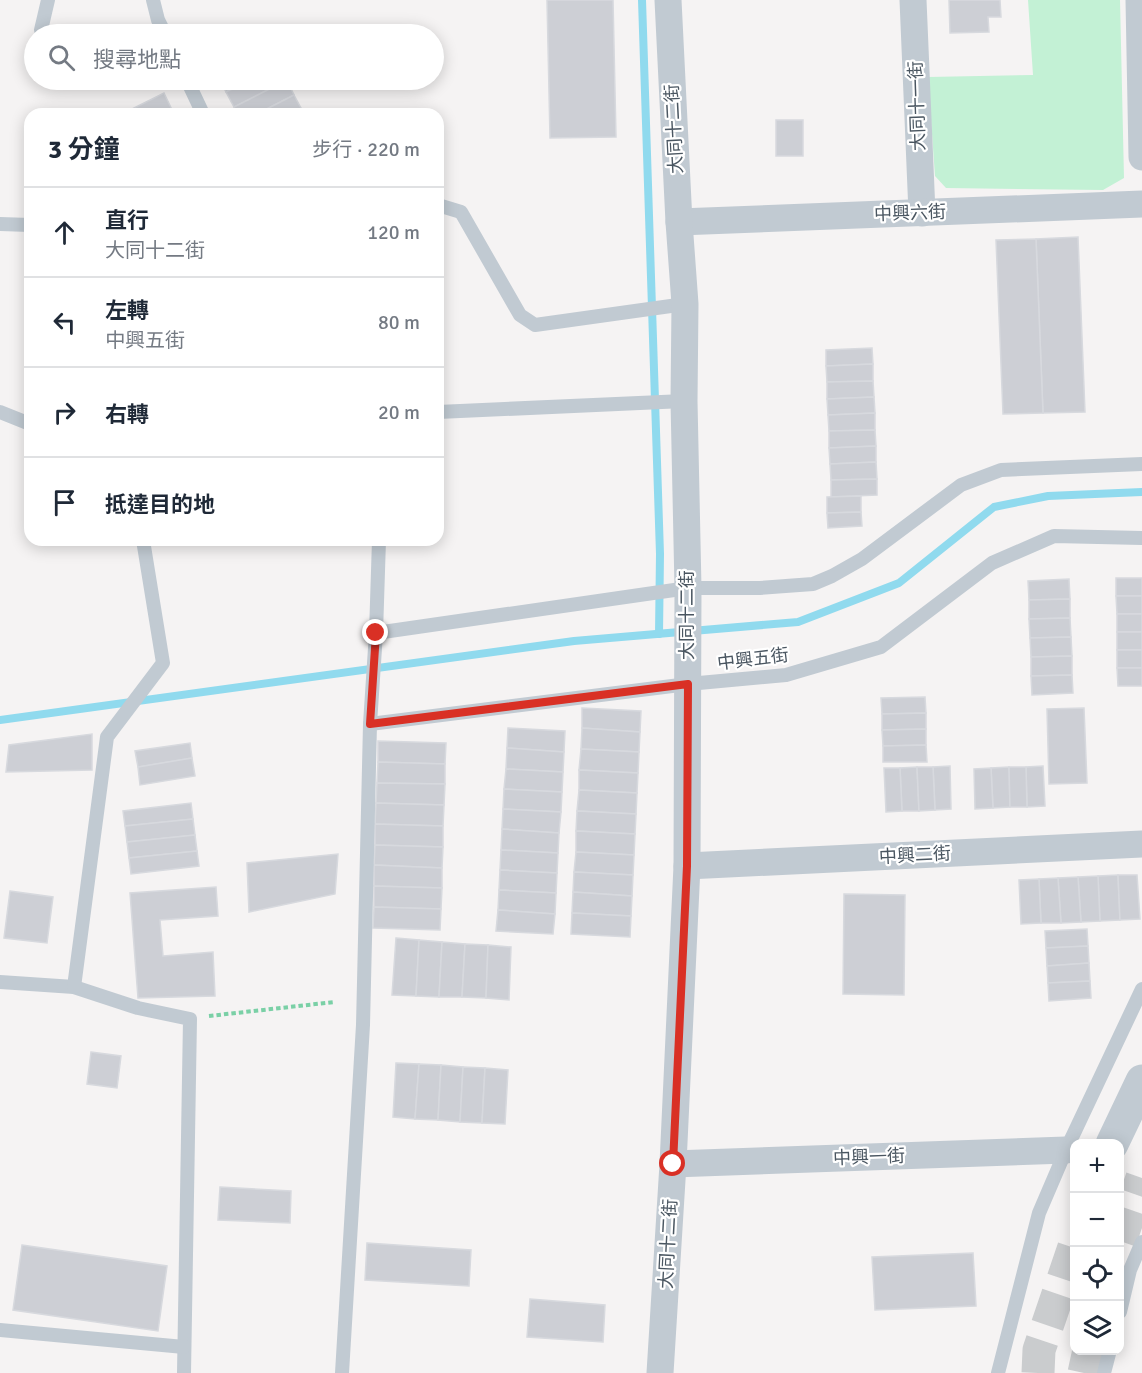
<!DOCTYPE html>
<html lang="zh-TW">
<head>
<meta charset="utf-8">
<style>
	body { margin:0; font-family:Signika,"Noto Sans TC",sans-serif; background:#f2f2f3; color:#1f2937 }
	.controls { position:absolute; right:18px; bottom:18px; display:grid; overflow:hidden; border-radius:12px; box-shadow:0 3px 15px #0003 }
	.controls button { width:54px; height:54px; display:grid; place-items:center; padding:0; border:0; border-bottom:2px solid #e0e1e3; background:#fff; color:#1f2937; font:30px sans-serif }
	.stop { position:absolute; width:18px; height:18px; margin:-14px; border:4px solid #d93025; border-radius:50%; background:#fff }
	.stop.end { background:#d93025; border-color:#fff; box-shadow:0 2px 6px #0008 }
	.list { margin:0; padding:0; list-style:none }
	h2 { display:flex; justify-content:space-between; align-items:center; height:78px; margin:0; padding:0 24px; font-size:26px }
	h2 small { font-size:20px; font-weight:400; color:#747a83 }
	.list li { display:grid; grid-template-columns:39px 1fr auto; gap:18px; align-items:center; box-sizing:border-box; height:90px; padding:0 24px; border-top:2px solid #e0e1e3 }
	.list b { display:block; font-size:22px; white-space:nowrap }
	.list p { margin:0; font-size:20px; white-space:nowrap; color:#747a83 }
	.list em { font-size:20px; font-style:normal; color:#747a83 }
	.icon { flex:none; width:33px; height:33px; fill:none; stroke:currentColor; stroke-width:2; stroke-linecap:round; stroke-linejoin:round }
	.map { position:relative; flex:none; width:1142px; height:1373px; overflow:hidden }
	.search { position:absolute; background:#fff; box-shadow:0 3px 15px #0003; left:24px; top:24px; width:420px; height:66px; display:flex; align-items:center; gap:15px; box-sizing:border-box; padding:0 21px; border-radius:33px; color:#747a83; font-size:22px }
	.panel { position:absolute; background:#fff; box-shadow:0 3px 15px #0003; left:24px; top:108px; width:420px; height:438px; border-radius:18px }
	.map>svg:first-child { display:block }
	.green { fill:#c3f1d5 }
	.lines { fill:none; stroke-linecap:round; stroke-linejoin:round }
	.stream { stroke:#90daee; stroke-width:8 }
	.building { fill:#cdcfd5; stroke:#d7d9de; stroke-width:1.5 }
	.tertiary-tunnel { stroke:#caccce; stroke-width:33; stroke-dasharray:33 16; stroke-linecap:butt }
	.path { stroke:#7ad0a6; stroke-width:4; stroke-dasharray:4.5 3; stroke-linecap:butt }
	.service { stroke:#c1cad2; stroke-width:14 }
	.minor { stroke:#c1cad2; stroke-width:27 }
	.tertiary { stroke:#c1cad2; stroke-width:33 }
	.route { stroke:#d93025; stroke-width:8 }
	.labels { text-anchor:middle; dominant-baseline:central; stroke-width:4.5; stroke-linejoin:round; paint-order:stroke }
	.street-label { font-size:18px; fill:#4a5661; stroke:#fff }
</style>
</head>
<body>
<div class="map">
<svg width="1142" height="1373" viewBox="0 0 1142 1373">
	<rect width="100%" height="100%" fill="#f5f3f3"/>
	<path class="green" d="M1028 0H1120L1124 178 1103 190 946 188 935 176 928 77 1033 75Z"/>
	<g class="lines">
		<g class="stream">
			<path d="M642 0 660 554 659 634"/>
			<path d="M0 720 574 641 798 622 899 583 994 507 1048 496 1142 492"/>
		</g>
	</g>
	<g class="building">
		<path d="M547 0H613L616 137 550 138Z"/>
		<path d="M949 0H1000L1001 17H988L989 32 950 33Z"/>
		<path d="M220 80H250L226 92Z"/>
		<path d="M250 80H287L234 107 226 92Z"/>
		<path d="M287 80 294 95 257 114H238L234 107Z"/>
		<path d="M164 93 174 114H122Z"/>
		<path d="M294 95 302 110 294 114H257Z"/>
		<rect x="776" y="120" width="27" height="36"/>
		<path d="M1078 237 1085 412 1043 413 1036 239Z"/>
		<path d="M1036 239 1043 413 1003 414 996 240Z"/>
		<path d="M872 348 873 364 826 366V350Z"/>
		<path d="M873 364V381L827 382 826 366Z"/>
		<path d="M873 381 874 397 827 399V382Z"/>
		<path d="M874 397 875 413 828 415 827 399Z"/>
		<path d="M875 413V430L829 431 828 415Z"/>
		<path d="M875 430 876 446 829 448V431Z"/>
		<path d="M876 446V462L830 464 829 448Z"/>
		<path d="M876 462 877 479 831 480 830 464Z"/>
		<path d="M877 479V495L831 497V480Z"/>
		<path d="M861 496V512L827 513V497Z"/>
		<path d="M861 512 862 526 828 528 827 513Z"/>
		<rect x="1116" y="578" width="26" height="18"/>
		<path d="M1069 579 1070 599 1029 600 1028 581Z"/>
		<path d="M1116 596H1142V614H1117Z"/>
		<path d="M1070 599V618L1029 619V600Z"/>
		<rect x="1117" y="614" width="25" height="18"/>
		<path d="M1070 618 1071 637 1030 638 1029 619Z"/>
		<rect x="1117" y="632" width="25" height="18"/>
		<path d="M1071 637 1072 656 1031 657 1030 638Z"/>
		<rect x="1117" y="650" width="25" height="18"/>
		<path d="M1072 656V675L1031 676V657Z"/>
		<path d="M1117 668H1142V686H1118Z"/>
		<path d="M1072 675 1073 693 1032 695 1031 676Z"/>
		<path d="M925 697 926 713 882 714 881 698Z"/>
		<path d="M582 708 641 711 640 732 582 728Z"/>
		<path d="M1084 708 1087 783 1049 784 1047 709Z"/>
		<path d="M926 713V729L882 730V714Z"/>
		<path d="M508 728 565 731 564 752 507 748Z"/>
		<path d="M582 728 640 732 639 752 581 749Z"/>
		<path d="M926 729V745L883 746 882 730Z"/>
		<path d="M92 734V770L6 772 9 745Z"/>
		<path d="M378 741 446 743 445 764 378 762Z"/>
		<path d="M190 743 192 758 138 767 135 751Z"/>
		<path d="M926 745 927 762H883V746Z"/>
		<path d="M507 748 564 752 563 772 506 769Z"/>
		<path d="M581 749 639 752 638 773 579 770Z"/>
		<path d="M192 758 195 776 140 785 138 767Z"/>
		<path d="M378 762 445 764V784L377 783Z"/>
		<path d="M950 766 951 809 935 810 933 767Z"/>
		<path d="M1043 766 1045 806 1027 807 1026 767Z"/>
		<path d="M917 767 919 811H902L900 768Z"/>
		<path d="M917 767H933L935 810 919 811Z"/>
		<path d="M1009 767 1010 807 993 808 991 768Z"/>
		<path d="M1009 767H1026L1027 807H1010Z"/>
		<path d="M884 768H900L902 811 886 812Z"/>
		<path d="M991 768 993 808 975 809 974 769Z"/>
		<path d="M506 769 563 772 562 792 504 789Z"/>
		<path d="M579 770 638 773 637 793 579 790Z"/>
		<path d="M377 783 445 784 444 805 376 803Z"/>
		<path d="M504 789 562 792 561 812 503 809Z"/>
		<path d="M579 790 637 793 636 814 577 811Z"/>
		<path d="M191 803 193 819 125 826 123 811Z"/>
		<path d="M376 803 444 805 443 826 375 824Z"/>
		<path d="M503 809 561 812 559 833 502 829Z"/>
		<path d="M577 811 636 814 635 834 576 831Z"/>
		<path d="M193 819 195 835 127 842 125 826Z"/>
		<path d="M375 824 443 826V847L375 845Z"/>
		<path d="M502 829 559 833 558 853 501 850Z"/>
		<path d="M576 831 635 834 634 855 576 852Z"/>
		<path d="M195 835 197 851 129 858 127 842Z"/>
		<path d="M375 845 443 847 442 868 374 865Z"/>
		<path d="M501 850 558 853 557 873 500 870Z"/>
		<path d="M197 851 199 866 131 874 129 858Z"/>
		<path d="M576 852 634 855 633 875 574 872Z"/>
		<path d="M338 854 335 894 249 912 247 863Z"/>
		<path d="M374 865 442 868V888L374 886Z"/>
		<path d="M500 870 557 873 556 893 499 890Z"/>
		<path d="M574 872 633 875 632 896 573 892Z"/>
		<path d="M1118 875 1120 920 1100 921 1098 876Z"/>
		<path d="M1118 875H1137L1140 919 1120 920Z"/>
		<path d="M1098 876 1100 921 1081 922 1078 877Z"/>
		<path d="M1078 877 1081 922 1061 923 1058 878Z"/>
		<path d="M1058 878 1061 923H1041L1039 879Z"/>
		<path d="M1039 879 1041 923 1021 924 1019 880Z"/>
		<path d="M374 886 442 888 441 909 374 907Z"/>
		<path d="M216 887 218 916 160 920 163 956 213 952 215 996 138 998 130 893Z"/>
		<path d="M499 890 556 893 555 914 498 910Z"/>
		<path d="M10 891 53 897 47 943 4 938Z"/>
		<path d="M573 892 632 896 631 916 572 913Z"/>
		<path d="M844 894 905 895 904 995 843 994Z"/>
		<path d="M374 907 441 909 440 930 373 928Z"/>
		<path d="M498 910 555 914 553 934 496 931Z"/>
		<path d="M572 913 631 916 630 937 571 934Z"/>
		<path d="M1087 929 1088 946 1046 948 1045 931Z"/>
		<path d="M396 938 419 940 416 996 392 995Z"/>
		<path d="M419 940 442 942 439 997 416 996Z"/>
		<path d="M442 942 465 944 462 997H439Z"/>
		<path d="M465 944 488 945 486 998 462 997Z"/>
		<path d="M488 945 511 947 509 1000 486 998Z"/>
		<path d="M1088 946 1089 963 1047 966 1046 948Z"/>
		<path d="M1089 963 1090 981 1048 983 1047 966Z"/>
		<path d="M1090 981 1091 998 1049 1001 1048 983Z"/>
		<path d="M91 1052 121 1056 117 1088 87 1084Z"/>
		<path d="M396 1063 419 1064 415 1119 393 1117Z"/>
		<path d="M419 1064 441 1065 438 1120 415 1119Z"/>
		<path d="M441 1065 463 1067 460 1122 438 1120Z"/>
		<path d="M463 1067 485 1068 482 1123 460 1122Z"/>
		<path d="M485 1068 508 1070 505 1124 482 1123Z"/>
		<path d="M220 1187 291 1191 290 1223 218 1220Z"/>
		<path d="M367 1243 471 1250 469 1286 365 1280Z"/>
		<path d="M22 1245 167 1266 158 1331 13 1310Z"/>
		<path d="M973 1253 976 1306 875 1310 872 1257Z"/>
		<path d="M530 1299 605 1305 603 1342 527 1337Z"/>
	</g>
	<g class="lines">
		<g class="tertiary-tunnel">
			<path d="M1120 1241 1142 1178"/>
			<path d="M1038 1373 1039 1350 1074 1247"/>
			<path d="M1084 1373 1089 1350"/>
		</g>
		<path class="path" d="M209 1016 334 1002"/>
		<g class="service">
			<path d="M153 0 158 20 165 34"/>
			<path d="M41 30 48 0"/>
			<path d="M187 80 203 114"/>
			<path d="M438 205 461 212 520 315 535 325 685 304"/>
			<path d="M0 224 30 225"/>
			<path d="M0 412 30 424"/>
			<path d="M438 412 684 401"/>
			<path d="M376 633 688 588H760L813 584 832 576 862 559 961 485 1001 470 1142 464"/>
			<path d="M370 724 688 684 786 675 881 647 992 563 1054 536 1142 538"/>
			<path d="M0 982 74 987 138 1008 190 1019 184 1373"/>
			<path d="M74 987 107 737 163 663 143 540"/>
			<path d="M1120 1312 1130 1270 1142 1242"/>
			<path d="M0 1330 184 1347"/>
			<path d="M342 1373 363 1025 370 724 376 633 379 540"/>
			<path d="M998 1373 1039 1213 1066 1150 1142 989"/>
			<path d="M1104 1373 1110 1350"/>
		</g>
		<g class="minor">
			<path d="M913 0 922 213"/>
			<path d="M1139 0 1142 157"/>
			<path d="M679 222 1142 204"/>
			<path d="M687 866 1142 844"/>
			<path d="M673 1164 1066 1150"/>
			<path d="M660 1373 673 1164 687 866 688 588 684 401 685 304 679 222 668 0"/>
		</g>
		<path class="tertiary" d="M1112 1144 1142 1081"/>
	</g>
	<g class="lines">
		<path class="route" d="M376 633 370 724 688 684 687 866 673 1164"/>
	</g>
	<g class="labels">
		<g class="street-label">
			<text transform="translate(917 106) rotate(-92)">大同十一街</text>
			<text transform="translate(674 129) rotate(-93)">大同十二街</text>
			<text transform="translate(910 213) rotate(-2)">中興六街</text>
			<text transform="translate(687 615) rotate(-90)">大同十二街</text>
			<text transform="translate(753 659) rotate(-7)">中興五街</text>
			<text transform="translate(915 855) rotate(-3)">中興二街</text>
			<text transform="translate(869 1157) rotate(-2)">中興一街</text>
			<text transform="translate(668 1244) rotate(-87)">大同十二街</text>
		</g>
	</g>
</svg>
<div class="controls">
<button>+</button>
<button>−</button>
<button><svg class="icon" aria-label="locate" viewBox="0 0 24 24"><circle cx="12" cy="12" r="6"/><path d="M12 2v4M12 18v4M2 12h4M18 12h4"/></svg></button>
<button><svg class="icon" aria-label="layers" viewBox="0 0 24 24"><path d="M12 4l9 5-9 5-9-5zM3 14l9 5 9-5"/></svg></button>
</div>
<div class="stop" style="left:673px;top:1164px"></div>
<div class="stop end" style="left:376px;top:633px"></div>
<div class="search"><svg class="icon" aria-label="search" viewBox="0 0 24 24"><circle cx="10" cy="10" r="6"/><path d="M15 15l6 6"/></svg>搜尋地點</div>
<section class="panel">
<h2>3 分鐘<small>步行 · 220 m</small></h2>
<ul class="list">
<li><svg class="icon" aria-label="ahead" viewBox="0 0 24 24"><path d="M12 20V5M6 11l6-6 6 6"/></svg><div><b>直行</b><p>大同十二街</p></div><em>120 m</em></li>
<li><svg class="icon" aria-label="left" viewBox="0 0 24 24"><path d="M17 20v-9H6M10 6l-5 5 5 5"/></svg><div><b>左轉</b><p>中興五街</p></div><em>80 m</em></li>
<li><svg class="icon" aria-label="right" viewBox="0 0 24 24"><path d="M7 20v-9h11M14 6l5 5-5 5"/></svg><div><b>右轉</b></div><em>20 m</em></li>
<li><svg class="icon" aria-label="arrive" viewBox="0 0 24 24"><path d="M6 21V4h12l-3 4 3 4H6"/></svg><div><b>抵達目的地</b></div></li>
</ul>
</section>
</div>
</body>
</html>
